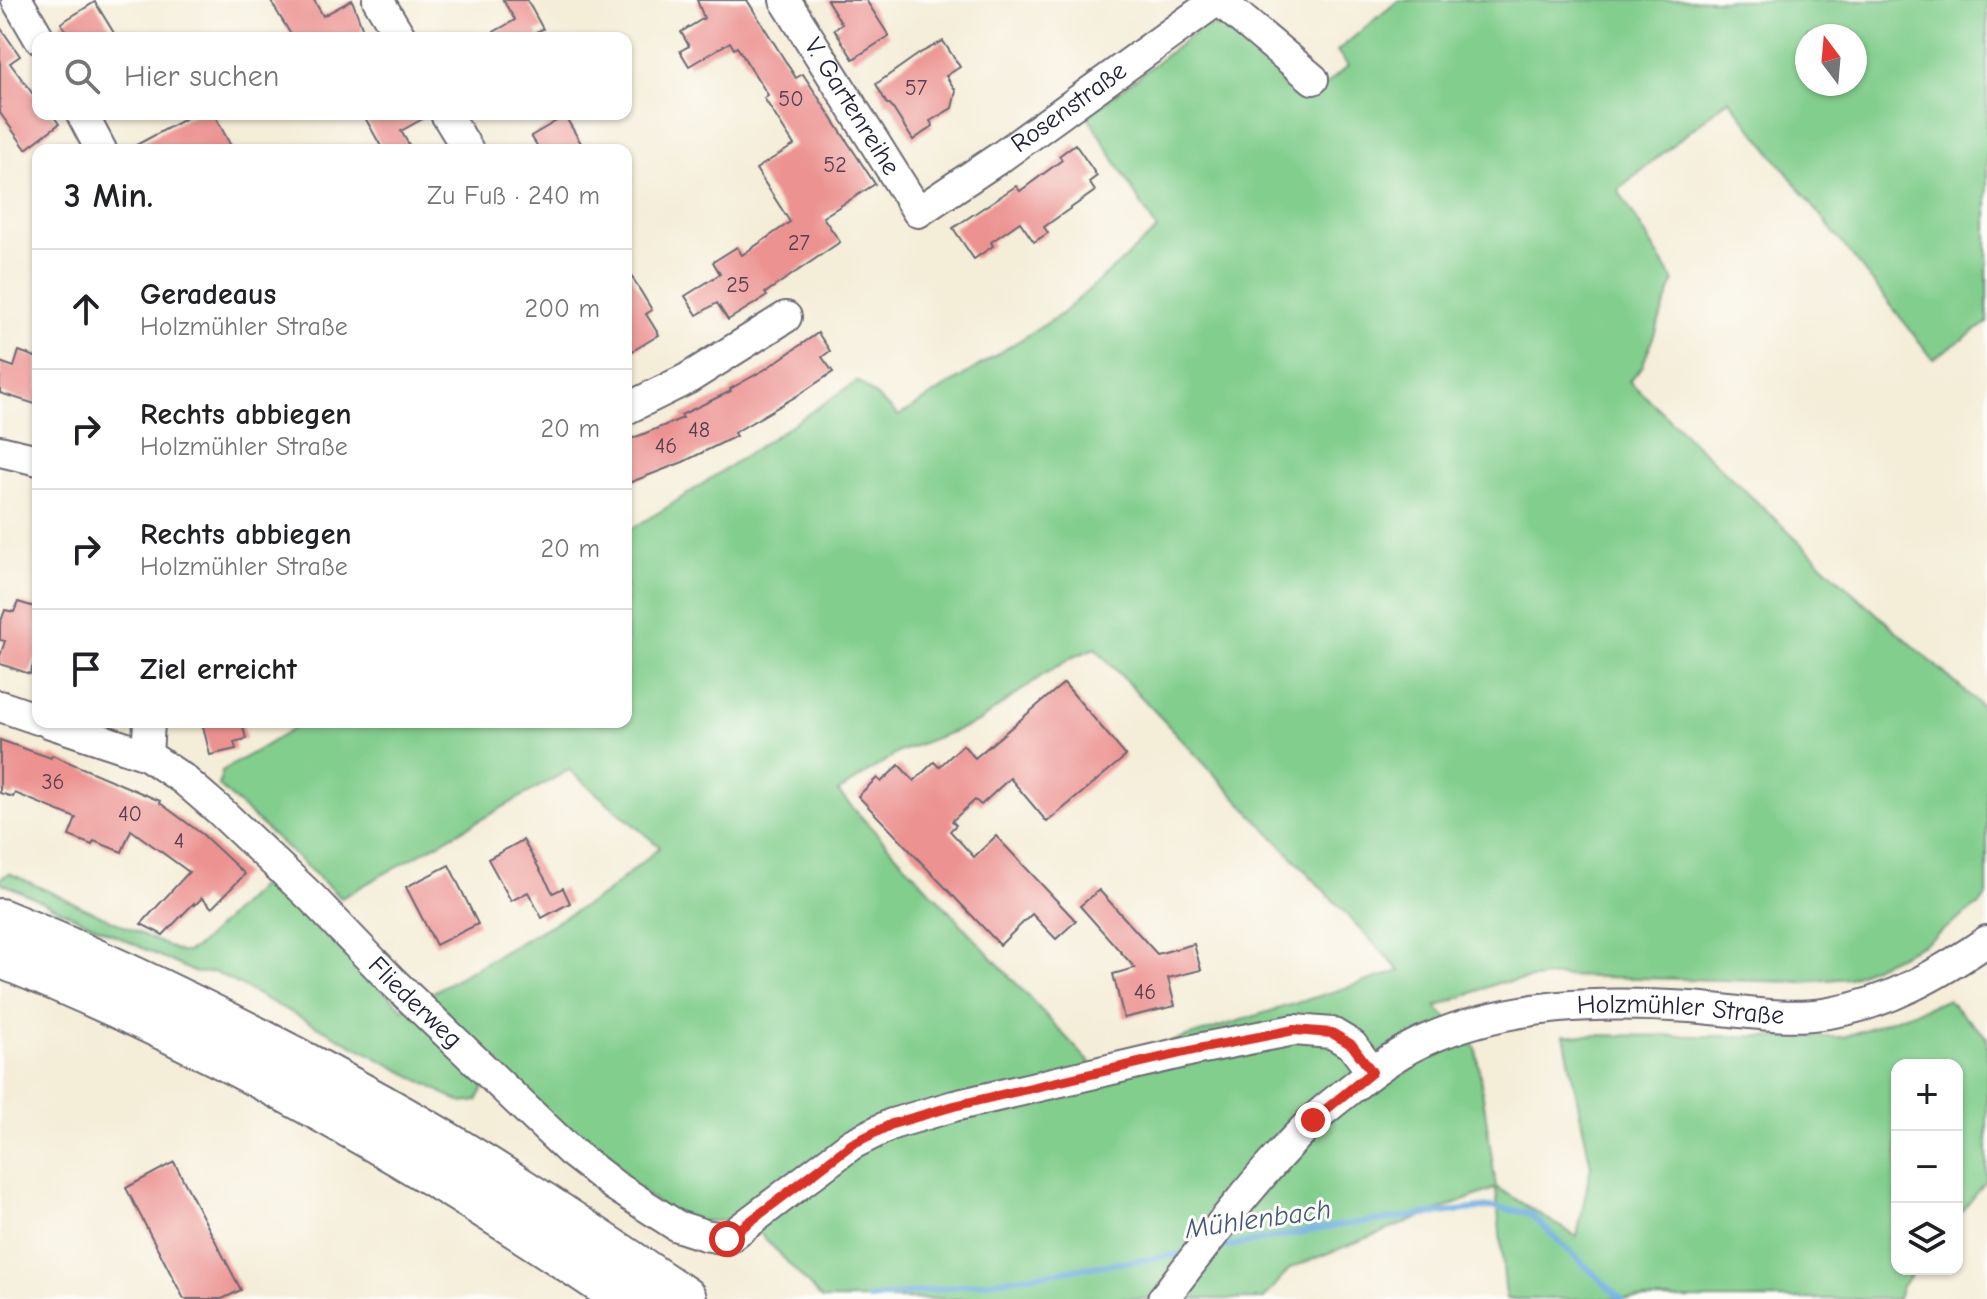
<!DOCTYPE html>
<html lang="de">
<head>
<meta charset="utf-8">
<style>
	body { margin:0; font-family:"Comic Neue",sans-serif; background:#f2f2f2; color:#202124 }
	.controls { position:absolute; right:24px; bottom:24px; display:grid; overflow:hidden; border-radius:16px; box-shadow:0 2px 6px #0004 }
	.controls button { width:72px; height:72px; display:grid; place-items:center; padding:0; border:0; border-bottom:2px solid #e0e0e0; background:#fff; color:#202124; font:40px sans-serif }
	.compass { position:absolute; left:1795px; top:24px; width:72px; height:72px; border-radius:50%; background:#fff; box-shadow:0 2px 6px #0004; rotate:344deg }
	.stop { position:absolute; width:24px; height:24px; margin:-18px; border:6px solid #d93025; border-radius:50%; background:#fff }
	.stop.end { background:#d93025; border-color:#fff; box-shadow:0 2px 8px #0008 }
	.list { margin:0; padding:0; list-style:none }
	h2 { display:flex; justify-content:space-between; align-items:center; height:104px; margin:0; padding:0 32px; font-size:34px }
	h2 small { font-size:26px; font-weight:400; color:#757577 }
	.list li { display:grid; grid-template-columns:52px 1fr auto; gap:24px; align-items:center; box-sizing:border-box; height:120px; padding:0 32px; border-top:2px solid #e0e0e0 }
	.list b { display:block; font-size:30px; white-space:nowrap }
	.list p { margin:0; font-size:26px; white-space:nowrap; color:#757577 }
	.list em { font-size:26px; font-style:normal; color:#757577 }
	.icon { flex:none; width:44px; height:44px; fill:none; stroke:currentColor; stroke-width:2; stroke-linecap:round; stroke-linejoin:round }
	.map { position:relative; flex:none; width:1987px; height:1299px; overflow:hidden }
	.search { position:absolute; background:#fff; box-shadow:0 2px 6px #0004; left:32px; top:32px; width:600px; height:88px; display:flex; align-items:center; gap:20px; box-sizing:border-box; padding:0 28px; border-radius:16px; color:#757577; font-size:30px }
	.panel { position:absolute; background:#fff; box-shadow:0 2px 6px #0004; left:32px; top:144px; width:600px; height:584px; border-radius:16px }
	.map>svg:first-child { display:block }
	.green { fill:#82ce8d; stroke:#527864; stroke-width:2; fill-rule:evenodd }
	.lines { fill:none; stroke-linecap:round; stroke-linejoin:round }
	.stream { stroke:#6cace0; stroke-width:6 }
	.building { fill:#ec9391 }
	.minor-casing { stroke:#6c6972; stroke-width:34 }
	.highway-casing { stroke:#6c6972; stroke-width:48 }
	.minor { stroke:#fff; stroke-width:30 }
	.highway { stroke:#fff; stroke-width:44 }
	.route { stroke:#d93025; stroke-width:10 }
	.labels { text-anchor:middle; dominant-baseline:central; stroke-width:6; stroke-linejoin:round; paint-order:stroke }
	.number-label { font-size:22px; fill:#543e50 }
	.street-label { font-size:26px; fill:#22223b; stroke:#fdfcf7 }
	.water-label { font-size:28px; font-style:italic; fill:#40597d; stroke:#fdfcf7 }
</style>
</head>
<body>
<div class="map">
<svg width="1987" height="1299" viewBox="0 0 1987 1299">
	<rect width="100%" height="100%" fill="#fdfcf7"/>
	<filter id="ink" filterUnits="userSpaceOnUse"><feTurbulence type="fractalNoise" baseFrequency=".0125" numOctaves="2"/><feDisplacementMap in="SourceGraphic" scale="16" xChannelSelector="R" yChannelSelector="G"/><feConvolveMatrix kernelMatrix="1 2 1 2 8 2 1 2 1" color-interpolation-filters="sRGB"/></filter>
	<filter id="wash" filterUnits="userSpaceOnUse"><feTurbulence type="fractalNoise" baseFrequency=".006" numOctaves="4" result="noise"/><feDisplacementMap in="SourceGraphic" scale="32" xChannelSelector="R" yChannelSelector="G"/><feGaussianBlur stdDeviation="1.8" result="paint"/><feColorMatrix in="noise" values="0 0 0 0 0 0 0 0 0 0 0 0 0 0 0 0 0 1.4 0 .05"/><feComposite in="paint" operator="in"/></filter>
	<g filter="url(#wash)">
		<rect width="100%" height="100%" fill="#f4edd8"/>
		<path class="green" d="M1399 0H1987V323L1933 359 1729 99 1618 190 1674 281 1642 367 1629 381 1851 591 1987 711V896L1980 904 1924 944 1849 978 1803 982 1558 976 1498 983 1436 1007 1476 1048 1496 1187 1577 1237 1591 1166 1564 1035 1844 1037 1947 1000 1987 1037V1180L1957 1218V1065H1897V1269H1916L1902 1286 1898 1299H1506L1496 1188 1290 1268 1264 1299H822L762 1235 723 1221H694L663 1208 499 1076 483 1089 477 1101 462 1103 215 972 196 973 0 882V879L9 873 180 952H187L197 947 268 879 403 1009 605 894 660 847 569 770 341 898 219 786 222 771 305 722H626V532L666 508 858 381 899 416 1060 315 1157 230 1088 116 1202 27 1227 26 1242 33 1315 94 1348 66 1337 51ZM1807 36H1855V84H1807ZM1095 648 1400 971 1093 1066 838 792 899 752 978 722 1040 677 1073 657Z"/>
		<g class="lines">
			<g class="stream">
				<path d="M1214 1249 1342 1225 1490 1207 1529 1213 1621 1299"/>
				<path d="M869 1299 1183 1254"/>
			</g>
		</g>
		<g id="blocks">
			<g class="building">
				<path d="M270 0H314L323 16 352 0 363 30 350 38H293Z"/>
				<path d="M503 0H527L543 29 536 32 540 38H483L515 20Z"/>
				<path d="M697 0H747L796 78 803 74 875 184 823 217 840 242 765 293 767 296 728 320 717 303 697 315 685 296 720 274 713 262 737 247 742 255 790 222 756 169 794 145 764 98 768 95 737 47 734 49 730 42 689 66 680 51 689 46 681 32 704 18Z"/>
				<path d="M827 0H866L889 36 853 59 834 29 842 24Z"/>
				<path d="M95 2 117 38H70L61 23Z"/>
				<path d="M0 27 20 56 10 63 38 101V114H52L59 124 26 149 0 113Z"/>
				<path d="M943 41 960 67 946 76 956 91 952 108 930 121 933 126 913 140 890 104H887L876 84 920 53Z"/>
				<path d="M194 114H214L233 150H127Z"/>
				<path d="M363 114H428V116L401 131 412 150H383Z"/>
				<path d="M565 116 585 150H540L531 136Z"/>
				<path d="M1075 144 1097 176 1089 182 1095 191 1044 227 1048 233 1034 242 1020 222 991 242 993 246 974 259 953 228 1016 186 1020 191 1062 160 1059 156Z"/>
				<path d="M626 267 652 310 646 314 659 335 626 355Z"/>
				<path d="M818 333 830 351 822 357 833 372 800 394 734 433 736 436 683 462 626 484V441L683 418 681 415 731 391 730 389 764 370Z"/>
				<path d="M19 351 38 358V405L0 393V362L14 367Z"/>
				<path d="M18 602 38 608V651L30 674 0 664V656L5 641 0 640V624L5 610 14 612Z"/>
				<path d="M1064 683 1126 756 1047 822 1010 778 981 805 975 800 952 821 956 825 950 831 974 857 996 836 1076 921 1056 939 1032 914 1000 945 858 796 877 778 881 782 899 765 914 781 934 762 939 767 963 745 975 758Z"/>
				<path d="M202 722H242L246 739 234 742 236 749 210 755Z"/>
				<path d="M0 740 51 758 52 755 160 801V803L202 834 245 874 212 908 202 898 195 905 194 903 163 935 141 924 189 872 131 830 122 852 94 841 92 845 69 836 76 818 15 793 13 797 0 793Z"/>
				<path d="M523 840 553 893 563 888 570 903 542 918 528 892 511 901 488 859Z"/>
				<path d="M449 865 478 924 436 945 406 887Z"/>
				<path d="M1099 890 1157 954 1194 944 1201 970 1168 978 1175 1006 1124 1018 1113 974 1135 968 1080 906Z"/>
				<path d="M174 1162 241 1290 222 1299H184L126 1188Z"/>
			</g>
		</g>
	</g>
	<g filter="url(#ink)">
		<use href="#blocks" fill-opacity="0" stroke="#6c6972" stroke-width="2"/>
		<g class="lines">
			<defs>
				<g id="minor">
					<path d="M17 0 39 38"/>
					<path d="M378 0 401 38"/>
					<path id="s1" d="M785 0 918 212 1002 156 1217 0"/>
					<path d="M1219 0 1313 79"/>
					<path d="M82 114 101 150"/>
					<path d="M446 114 468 150"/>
					<path d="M626 409 687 379 786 317"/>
					<path d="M0 451 38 460"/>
					<path d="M0 706 38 719"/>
					<path id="s2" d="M48 722 147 755 183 779 220 811 312 898 391 980 570 1151 615 1186 677 1226 705 1235 727 1239 852 1144 892 1124 954 1106 1198 1049 1294 1030 1332 1033 1352 1045 1372 1072"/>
					<path d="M147 755 149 722"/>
					<path id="s3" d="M1163 1299C1210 1238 1256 1177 1310 1123 1323 1110 1338 1099 1352 1088 1374 1070 1402 1050 1428 1039 1511 1003 1601 1001 1690 1007 1735 1010 1783 1021 1829 1013 1887 1004 1939 974 1987 941"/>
				</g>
				<g id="highway">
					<path d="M0 921C148 981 291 1054 429 1134 516 1185 600 1243 684 1299"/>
					<path d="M0 955C222 1044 430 1165 628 1299"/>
				</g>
			</defs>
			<use href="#minor" class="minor-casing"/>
			<use href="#highway" class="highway-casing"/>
			<use href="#minor" class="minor"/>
			<use href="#highway" class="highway"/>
		</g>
	</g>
	<g class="lines" filter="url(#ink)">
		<path class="route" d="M727 1239 852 1144 892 1124 954 1106 1198 1049 1294 1030 1332 1033 1352 1045 1372 1072 1313 1120"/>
	</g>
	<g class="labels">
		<g class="number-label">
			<text x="916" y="88">57</text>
			<text x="791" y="99">50</text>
			<text x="835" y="165">52</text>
			<text x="799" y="243">27</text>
			<text x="738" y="285">25</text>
			<text x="699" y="430">48</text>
			<text x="666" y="446">46</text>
			<text x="53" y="782">36</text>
			<text x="130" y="814">40</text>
			<text x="179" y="841">4</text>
			<text x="1145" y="992">46</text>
		</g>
		<g class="street-label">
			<text stroke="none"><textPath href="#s1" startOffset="126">V. Gartenreihe</textPath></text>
			<text stroke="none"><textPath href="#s1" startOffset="434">Rosenstraße</textPath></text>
			<text stroke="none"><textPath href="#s2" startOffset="470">Fliederweg</textPath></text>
			<text stroke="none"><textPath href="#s3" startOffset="632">Holzmühler Straße</textPath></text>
		</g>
		<g class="water-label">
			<text transform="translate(1258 1219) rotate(-8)">Mühlenbach</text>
		</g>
	</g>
</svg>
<div class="controls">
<button>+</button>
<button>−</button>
<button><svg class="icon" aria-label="layers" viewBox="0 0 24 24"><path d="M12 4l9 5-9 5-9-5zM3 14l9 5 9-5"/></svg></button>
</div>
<svg class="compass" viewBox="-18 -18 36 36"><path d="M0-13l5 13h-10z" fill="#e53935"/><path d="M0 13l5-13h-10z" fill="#757577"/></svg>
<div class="stop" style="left:727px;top:1239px"></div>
<div class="stop end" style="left:1313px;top:1120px"></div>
<div class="search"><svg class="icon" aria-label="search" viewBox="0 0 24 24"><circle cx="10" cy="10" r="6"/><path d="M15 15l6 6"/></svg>Hier suchen</div>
<section class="panel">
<h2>3 Min.<small>Zu Fuß · 240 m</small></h2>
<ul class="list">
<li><svg class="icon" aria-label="ahead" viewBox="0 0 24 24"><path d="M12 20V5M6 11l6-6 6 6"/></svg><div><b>Geradeaus</b><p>Holzmühler Straße</p></div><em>200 m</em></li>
<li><svg class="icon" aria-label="right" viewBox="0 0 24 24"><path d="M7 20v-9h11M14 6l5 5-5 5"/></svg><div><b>Rechts abbiegen</b><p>Holzmühler Straße</p></div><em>20 m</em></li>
<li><svg class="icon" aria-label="right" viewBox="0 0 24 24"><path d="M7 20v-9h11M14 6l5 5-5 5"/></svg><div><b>Rechts abbiegen</b><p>Holzmühler Straße</p></div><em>20 m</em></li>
<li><svg class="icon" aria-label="arrive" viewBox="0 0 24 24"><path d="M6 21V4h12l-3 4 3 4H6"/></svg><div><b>Ziel erreicht</b></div></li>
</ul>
</section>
</div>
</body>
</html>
